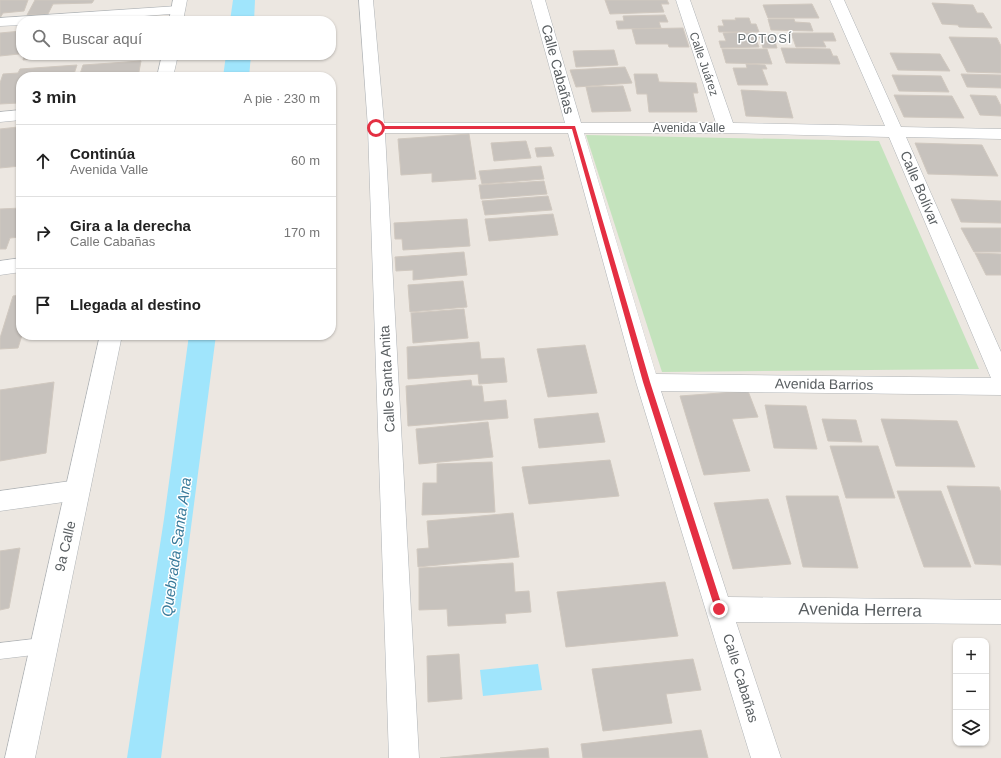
<!DOCTYPE html>
<html lang="es">
<head>
<meta charset="utf-8">
<style>
	body { margin:0; font-family:Helvetica,sans-serif; background:#f2f2f2; color:#222 }
	.controls { position:absolute; right:12px; bottom:12px; display:grid; overflow:hidden; border-radius:8px; box-shadow:0 1px 3px #0004 }
	.controls button { width:36px; height:36px; display:grid; place-items:center; padding:0; border:0; border-bottom:1px solid #e0e0e0; background:#fff; color:#222; font:20px sans-serif }
	.stop { position:absolute; width:12px; height:12px; margin:-9px; border:3px solid #e42f42; border-radius:50%; background:#fff }
	.stop.end { background:#e42f42; border-color:#fff; box-shadow:0 1px 4px #0008 }
	.list { margin:0; padding:0; list-style:none }
	h2 { display:flex; justify-content:space-between; align-items:center; height:52px; margin:0; padding:0 16px; font-size:17px }
	h2 small { font-size:13px; font-weight:400; color:#767676 }
	.list li { display:grid; grid-template-columns:26px 1fr auto; gap:12px; align-items:center; box-sizing:border-box; height:72px; padding:0 16px; border-top:1px solid #e0e0e0 }
	.list b { display:block; font-size:15px; white-space:nowrap }
	.list p { margin:0; font-size:13px; white-space:nowrap; color:#767676 }
	.list em { font-size:13px; font-style:normal; color:#767676 }
	.icon { flex:none; width:22px; height:22px; fill:none; stroke:currentColor; stroke-width:2; stroke-linecap:round; stroke-linejoin:round }
	.map { position:relative; flex:none; width:1001px; height:758px; overflow:hidden }
	.search { position:absolute; background:#fff; box-shadow:0 1px 3px #0004; left:16px; top:16px; width:320px; height:44px; display:flex; align-items:center; gap:10px; box-sizing:border-box; padding:0 14px; border-radius:16px; color:#767676; font-size:15px }
	.panel { position:absolute; background:#fff; box-shadow:0 1px 3px #0004; left:16px; top:72px; width:320px; height:268px; border-radius:16px }
	.map>svg:first-child { display:block }
	.green { fill:#c4e3bd }
	.water { fill:#a0e5fc }
	.building { fill:#c7c2bd; stroke:#d0c8bf }
	.lines { fill:none; stroke-linecap:round; stroke-linejoin:round }
	.service-casing { stroke:#afb3b6; stroke-width:1 }
	.minor-casing { stroke:#afb3b6; stroke-width:1 }
	.tertiary-casing { stroke:#afb3b6; stroke-width:1 }
	.service { fill:#fff; fill-rule:evenodd }
	.minor { fill:#fff; fill-rule:evenodd }
	.tertiary { fill:#fff; fill-rule:evenodd }
	.route { fill:#e42f42 }
	.labels { text-anchor:middle; dominant-baseline:central; stroke-width:3; stroke-linejoin:round; paint-order:stroke }
	.far-street-label { font-size:12px; fill:#595e61; stroke:#fff }
	.far-neighbourhood-label { font-size:13px; letter-spacing:1px; fill:#6a7173; stroke:#fff }
	.street-label { font-size:14px; fill:#595e61; stroke:#fff }
	.water-label { font-size:15px; font-style:italic; fill:#3a7b9b; stroke:#fff }
	.near-street-label { font-size:17px; fill:#595e61; stroke:#fff }
</style>
</head>
<body>
<div class="map">
<svg width="1001" height="758" viewBox="0 0 1001 758">
	<rect width="100%" height="100%" fill="#ece7e1"/>
	<path class="green" d="M586 135 879 141 979 369 662 372Z"/>
	<g class="water">
		<path d="M233 0H255L254 21H230Z"/>
		<path d="M226 55H251L249 77H223Z"/>
		<path d="M189 335H216L161 758H127L164 519Z"/>
		<path d="M538 664 542 690 483 696 480 670Z"/>
	</g>
	<g class="building">
		<path d="M0 0H28L24 11 3 13 0 18Z"/>
		<path d="M35 0H94L92 3 53 4 48 14 27 15Z"/>
		<path d="M605 0H667L669 4H661L664 12 610 14Z"/>
		<path d="M932 3 973 5 977 13H983L992 28 959 27 958 25 942 24Z"/>
		<path d="M812 4 819 18H768L763 5Z"/>
		<path d="M665 15 668 22H659L661 28 618 29 616 21H624L623 16Z"/>
		<path d="M735 18H749L751 24H756L759 32H719L718 26H724L722 20H736Z"/>
		<path d="M768 19H794L795 22 810 23 813 31 771 30Z"/>
		<path d="M683 28 689 47H669L668 44H636L632 29Z"/>
		<path d="M21 31 19 54 0 56V33Z"/>
		<path d="M753 32 759 47 721 48 719 41H726L723 33Z"/>
		<path d="M791 33H833L836 41H823L826 47H796Z"/>
		<path d="M759 35H773L777 48H763Z"/>
		<path d="M949 37 997 38 1001 46V73L967 72Z"/>
		<path d="M781 48 830 49 833 56H837L840 64 786 63Z"/>
		<path d="M722 49H767L772 64 726 63Z"/>
		<path d="M614 50 618 65 576 67 573 51Z"/>
		<path d="M890 53 940 54 950 71 898 70Z"/>
		<path d="M24 55H62L23 60Z"/>
		<path d="M141 61 138 77H79L83 65Z"/>
		<path d="M746 64 765 65 767 69H762L768 85H738L733 68H747Z"/>
		<path d="M77 65 73 77H21V99L19 103 0 104V83L3 74 18 73 20 69Z"/>
		<path d="M625 67 632 83 576 87 570 70Z"/>
		<path d="M634 74H657L659 82 696 83 698 93H693L697 112H649L647 94H637Z"/>
		<path d="M961 74 1001 75V88L967 87Z"/>
		<path d="M892 75 941 76 949 92 899 91Z"/>
		<path d="M623 86 631 111 592 112 586 87Z"/>
		<path d="M741 90 786 92 793 118 746 116Z"/>
		<path d="M894 95 952 96 964 118 904 117Z"/>
		<path d="M970 95 996 96 1001 106V116L980 115Z"/>
		<path d="M18 127 16 133H21V166L0 168V129Z"/>
		<path d="M469 134 476 179 432 182V173L401 175 398 139Z"/>
		<path d="M526 141 531 158 494 161 491 143Z"/>
		<path d="M915 143 982 145 998 176 928 174Z"/>
		<path d="M551 147 554 156 537 157 535 148Z"/>
		<path d="M541 166 544 179 482 184 479 171Z"/>
		<path d="M544 181 547 194 481 199 479 185Z"/>
		<path d="M548 196 552 210 485 215 482 201Z"/>
		<path d="M951 199 1001 201V223L961 222Z"/>
		<path d="M21 208V237L10 238 6 249H0V209Z"/>
		<path d="M553 214 558 235 489 241 485 219Z"/>
		<path d="M467 219 470 246 403 250 402 239H395L394 223Z"/>
		<path d="M961 228H1001V252H974Z"/>
		<path d="M464 252 467 275 413 280V270L396 271 395 257Z"/>
		<path d="M975 253 1001 254V275H986Z"/>
		<path d="M463 281 467 307 410 312 408 285Z"/>
		<path d="M21 295 22 335 18 348 0 349V338L13 296Z"/>
		<path d="M464 309 468 338 413 343 411 313Z"/>
		<path d="M479 342 481 359 504 358 507 382 479 384 478 374 408 379 407 347Z"/>
		<path d="M585 345 597 393 548 397 537 349Z"/>
		<path d="M471 380 472 386H482L484 402 506 400 508 418 408 426 406 386Z"/>
		<path d="M54 382 46 453 0 461V390Z"/>
		<path d="M748 391 758 417 732 419 750 471 704 475 680 396Z"/>
		<path d="M765 405 806 406 817 449 774 448Z"/>
		<path d="M598 413 605 442 539 448 534 419Z"/>
		<path d="M822 419 856 420 862 442 828 441Z"/>
		<path d="M881 419 957 421 975 467 896 466Z"/>
		<path d="M488 422 493 457 419 464 416 429Z"/>
		<path d="M830 446H878L895 498H846Z"/>
		<path d="M610 460 619 496 529 504 522 467Z"/>
		<path d="M492 462 495 512 422 515 423 483H437V464Z"/>
		<path d="M947 486 999 487 1001 493V565L975 564Z"/>
		<path d="M897 491H941L971 567H924Z"/>
		<path d="M786 496H838L858 568 803 567Z"/>
		<path d="M768 499 791 564 733 569 714 503Z"/>
		<path d="M513 513 519 557 418 567 417 549 429 548 427 521Z"/>
		<path d="M20 548 9 608 0 610V551Z"/>
		<path d="M513 563 515 592 529 591 531 612 505 614 506 623 448 626 447 609 419 610V568Z"/>
		<path d="M665 582 678 636 566 647 557 592Z"/>
		<path d="M459 654 462 699 428 702 427 656Z"/>
		<path d="M693 659 701 690 666 694 672 723 603 731 592 669Z"/>
		<path d="M701 730 708 758H583L581 744Z"/>
		<path d="M548 748 549 758H440Z"/>
	</g>
	<g class="lines">
		<defs>
			<path id="service" d="M42 638 48 641 50 646 48 651 42 654 0 659V643Z"/>
			<g id="minor">
				<path d="M359 0H373L384 123H565L531 0H545L581 123H716L676 0H690L733 123 885 126 830 0H844L901 127 1001 129V139L906 137 1001 352V395L661 391 728 597 1001 600V624L736 622 781 758H751L636 382 568 133H385L419 758H389L368 128ZM584 133H726L889 137 991 378 656 374Z"/>
				<path d="M178 6 183 7 185 10 183 13 79 21H21V25L0 26V18Z"/>
				<path d="M21 110V120L0 122V112Z"/>
				<path d="M21 258V272L0 275V261Z"/>
				<path d="M78 480 87 483 90 490 87 497 78 500 0 511V491Z"/>
			</g>
			<g id="tertiary">
				<path d="M173 0H187L183 21H169Z"/>
				<path d="M162 55H178L173 77H157Z"/>
				<path d="M100 335H122L35 758H5Z"/>
			</g>
		</defs>
		<use href="#service" class="service-casing"/>
		<use href="#minor" class="minor-casing"/>
		<use href="#tertiary" class="tertiary-casing"/>
		<use href="#service" class="service"/>
		<use href="#minor" class="minor"/>
		<use href="#tertiary" class="tertiary"/>
	</g>
	<path class="route" d="M376 126H575L650 382 723 609 722 611 719 612 715 609 643 382 572 129H375Z"/>
	<g class="labels">
		<g class="far-street-label">
			<text transform="translate(704 64) rotate(71)">Calle Juárez</text>
			<text x="689" y="128">Avenida Valle</text>
		</g>
		<g class="far-neighbourhood-label">
			<text x="765" y="38">POTOSÍ</text>
		</g>
		<g class="street-label">
			<text transform="translate(558 69) rotate(75)">Calle Cabañas</text>
			<text transform="translate(920 188) rotate(67)">Calle Bolívar</text>
			<text transform="translate(387 379) rotate(-93)">Calle Santa Anita</text>
			<text transform="translate(824 384) rotate(1)">Avenida Barrios</text>
			<text transform="translate(65 546) rotate(-77)">9a Calle</text>
			<text transform="translate(741 678) rotate(73)">Calle Cabañas</text>
		</g>
		<g class="water-label">
			<text transform="translate(176 547) rotate(-82)">Quebrada Santa Ana</text>
		</g>
		<g class="near-street-label">
			<text transform="translate(860 610) rotate(1)">Avenida Herrera</text>
		</g>
	</g>
</svg>
<div class="controls">
<button>+</button>
<button>−</button>
<button><svg class="icon" aria-label="layers" viewBox="0 0 24 24"><path d="M12 4l9 5-9 5-9-5zM3 14l9 5 9-5"/></svg></button>
</div>
<div class="stop" style="left:376px;top:128px"></div>
<div class="stop end" style="left:719px;top:609px"></div>
<div class="search"><svg class="icon" aria-label="search" viewBox="0 0 24 24"><circle cx="10" cy="10" r="6"/><path d="M15 15l6 6"/></svg>Buscar aquí</div>
<section class="panel">
<h2>3 min<small>A pie · 230 m</small></h2>
<ul class="list">
<li><svg class="icon" aria-label="ahead" viewBox="0 0 24 24"><path d="M12 20V5M6 11l6-6 6 6"/></svg><div><b>Continúa</b><p>Avenida Valle</p></div><em>60 m</em></li>
<li><svg class="icon" aria-label="right" viewBox="0 0 24 24"><path d="M7 20v-9h11M14 6l5 5-5 5"/></svg><div><b>Gira a la derecha</b><p>Calle Cabañas</p></div><em>170 m</em></li>
<li><svg class="icon" aria-label="arrive" viewBox="0 0 24 24"><path d="M6 21V4h12l-3 4 3 4H6"/></svg><div><b>Llegada al destino</b></div></li>
</ul>
</section>
</div>
</body>
</html>
